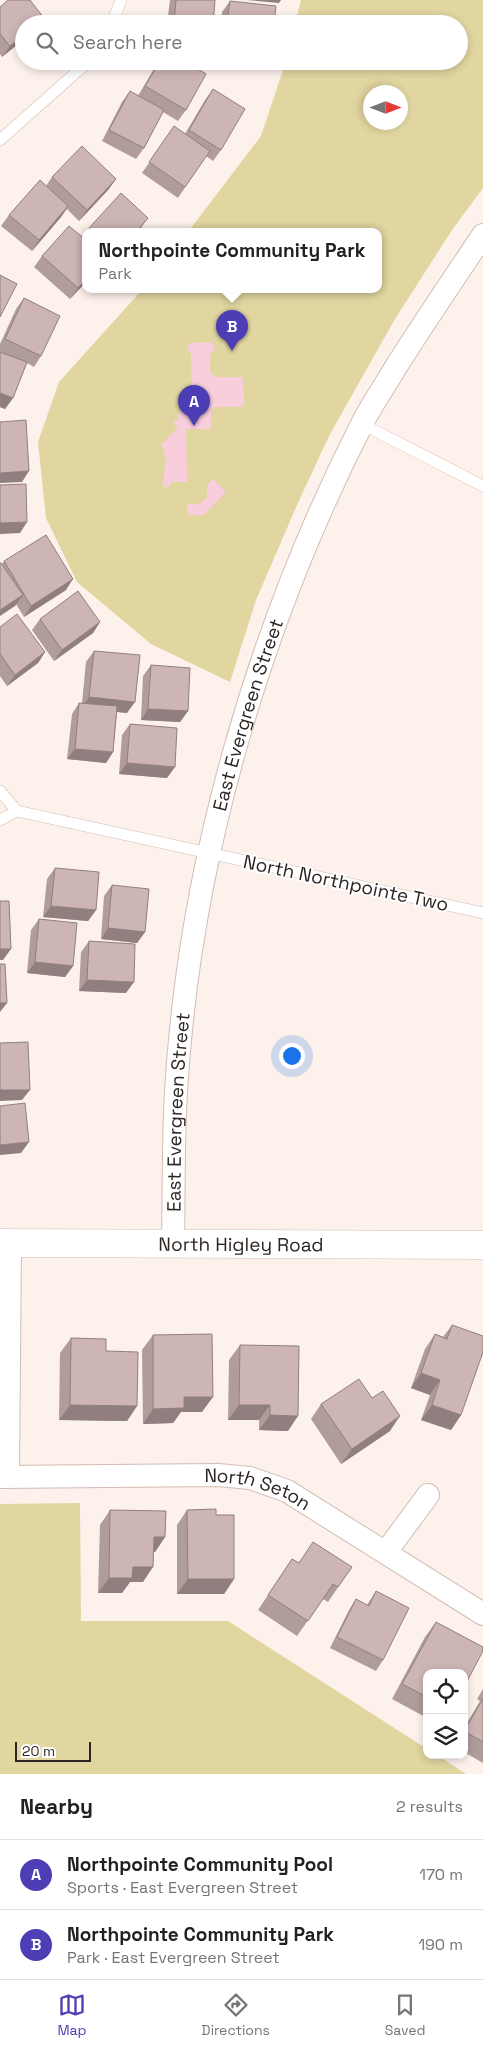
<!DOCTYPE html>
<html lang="en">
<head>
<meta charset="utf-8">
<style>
	body { margin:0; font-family:"Space Grotesk",sans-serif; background:#f2f2f2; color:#202124 }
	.controls { position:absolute; right:15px; bottom:15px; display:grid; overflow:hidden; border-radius:10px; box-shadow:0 2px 8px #0003 }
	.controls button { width:45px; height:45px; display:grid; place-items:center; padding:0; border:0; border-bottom:1px solid #e0e0e0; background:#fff; color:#202124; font:25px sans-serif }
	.compass { position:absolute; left:363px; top:85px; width:45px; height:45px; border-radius:50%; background:#fff; box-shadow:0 2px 8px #0003; rotate:90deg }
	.scale { position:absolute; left:15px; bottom:12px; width:76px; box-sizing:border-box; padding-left:5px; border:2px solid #2c2521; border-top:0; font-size:14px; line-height:18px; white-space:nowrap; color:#2c2521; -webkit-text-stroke:4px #fff; paint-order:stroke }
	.you { position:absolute; left:291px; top:1055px; width:18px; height:18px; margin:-12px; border:4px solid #fff; border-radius:50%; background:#1a73e8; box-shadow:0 0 0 8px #1a73e833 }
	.badge { display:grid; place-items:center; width:32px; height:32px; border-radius:50%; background:#4d3eb5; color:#fff; font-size:16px; font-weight:700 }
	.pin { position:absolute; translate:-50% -41px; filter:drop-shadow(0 1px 2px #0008) }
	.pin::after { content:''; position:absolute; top:26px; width:18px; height:15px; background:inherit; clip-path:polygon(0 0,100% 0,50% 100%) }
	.popup { position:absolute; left:82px; top:228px; width:300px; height:65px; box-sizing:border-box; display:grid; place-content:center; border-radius:10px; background:#fff; filter:drop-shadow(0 1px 4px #0005); font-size:16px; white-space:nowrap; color:#757577 }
	.popup b { font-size:19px; color:#202124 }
	.popup::after { content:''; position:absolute; left:50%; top:100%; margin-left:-10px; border:10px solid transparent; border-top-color:#fff }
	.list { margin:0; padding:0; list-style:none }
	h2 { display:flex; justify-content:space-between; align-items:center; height:65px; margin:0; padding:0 20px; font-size:21px }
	h2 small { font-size:16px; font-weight:400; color:#757577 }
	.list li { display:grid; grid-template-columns:32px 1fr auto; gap:15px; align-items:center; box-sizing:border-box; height:70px; padding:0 20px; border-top:1px solid #e0e0e0 }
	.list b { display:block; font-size:19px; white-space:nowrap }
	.list p { margin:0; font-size:16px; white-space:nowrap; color:#757577 }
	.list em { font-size:16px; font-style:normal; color:#757577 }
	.icon { flex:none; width:28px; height:28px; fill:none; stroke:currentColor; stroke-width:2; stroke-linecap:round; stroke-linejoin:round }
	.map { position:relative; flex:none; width:483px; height:1774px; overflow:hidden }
	.search { position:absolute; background:#fff; box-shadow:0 2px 8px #0003; left:15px; right:15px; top:15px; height:55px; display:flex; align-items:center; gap:12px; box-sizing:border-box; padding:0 18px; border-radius:28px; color:#757577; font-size:19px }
	.sheet { height:205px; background:#fff }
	nav { display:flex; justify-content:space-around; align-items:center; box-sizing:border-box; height:70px; border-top:1px solid #e0e0e0; background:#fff; font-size:14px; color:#757577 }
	nav a { display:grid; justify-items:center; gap:2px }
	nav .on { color:#4d3eb5 }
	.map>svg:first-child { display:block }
	.green { fill:#e1d5a0; fill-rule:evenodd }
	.water { fill:#f9cedc }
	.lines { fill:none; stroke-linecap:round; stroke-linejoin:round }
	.lane-casing { stroke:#d2bdb4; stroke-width:12 }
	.street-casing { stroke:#d2bdb4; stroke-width:24 }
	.secondary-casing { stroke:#d2bdb4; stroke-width:29 }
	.lane { stroke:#fff; stroke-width:11 }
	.street { stroke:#fff; stroke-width:22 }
	.secondary { stroke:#fff; stroke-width:28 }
	.wall { fill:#b09c9b }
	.shaded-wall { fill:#907f7e }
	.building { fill:#cdb5b4; stroke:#907f7e }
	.labels { text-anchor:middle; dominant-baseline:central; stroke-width:4; stroke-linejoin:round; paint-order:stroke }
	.street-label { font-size:19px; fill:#2c2521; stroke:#fff }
</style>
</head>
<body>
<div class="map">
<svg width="483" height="1774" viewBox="0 0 483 1774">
	<rect width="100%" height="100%" fill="#fdf1eb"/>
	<g class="green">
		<path d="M301 0H483V188L452 230 395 319 329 436 297 505 256 600 230 682 151 644 77 582 46 518 38 442 59 382 142 290H378V232H188L261 136 286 61H459V24H295ZM370 92H400V122H370Z"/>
		<path d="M80 1503 81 1621H228L427 1749V1755H437L466 1774H0V1504Z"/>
	</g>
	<g class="water">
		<path d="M210 342 214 344 215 350 210 354V373L216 377H243L244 405 242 407H215L211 411V429H186L187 482H172L168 487H163L165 465 167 461 164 456 165 450 161 445 178 427 173 422 179 419 177 414 181 410 186 412 192 405 191 352 187 351V346L191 343Z"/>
		<path d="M213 479 226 492 204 515H187V504H199L207 497V485Z"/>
	</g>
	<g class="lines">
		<defs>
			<g id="lane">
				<path d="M112 24 121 0"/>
				<path d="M0 140 89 61"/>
				<path d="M362 424 483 486"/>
				<path d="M0 791 17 811 483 913"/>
				<path d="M0 820 17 811"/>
			</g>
			<g id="street">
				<path id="s1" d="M173 1243C174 1193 173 1142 176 1092 189 865 258 628 361 426 370 407 383 389 394 370 423 324 453 280 483 235"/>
				<path id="s2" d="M0 1477 218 1475 250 1478 287 1491 483 1614"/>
				<path d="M8 1477 10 1243"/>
				<path d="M386 1552 428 1495"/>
			</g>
			<g id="secondary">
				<path id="s3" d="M0 1243 483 1245"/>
			</g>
		</defs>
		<use href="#lane" class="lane-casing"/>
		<use href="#street" class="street-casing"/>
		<use href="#secondary" class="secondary-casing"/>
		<use href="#lane" class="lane"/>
		<use href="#street" class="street"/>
		<use href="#secondary" class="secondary"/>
	</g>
	<g class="wall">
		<path d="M170 0H215L213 24H167Z"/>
		<path d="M230 1 274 24H221L222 12Z"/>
		<path d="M0 7 44 18 40 24H24V39L2 57 0 54Z"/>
		<path d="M184 61 186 110 178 121 163 112 144 148 136 159 102 141 122 102 130 91 138 96 158 62Z"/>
		<path d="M213 89 221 150 213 161 206 156 178 198 142 173 174 126 185 134 205 100Z"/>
		<path d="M52 177 116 179 108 190 79 221 67 209 61 217 32 251 1 226 9 215 46 186Z"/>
		<path d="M89 228 140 229 137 232H86Z"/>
		<path d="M86 233V282L70 299 34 267 42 256 83 238Z"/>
		<path d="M24 298 41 356 34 367 27 363 13 398 5 409 0 407V344L16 309Z"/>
		<path d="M4 561 66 590 24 617 16 604 15 606 2 564Z"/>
		<path d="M40 619 100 622 93 633 54 661 32 630Z"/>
		<path d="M0 627 45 652 38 663 7 686 0 676Z"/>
		<path d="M94 651 127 713 117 712 113 752 106 763 67 759 72 714 79 703H82L86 662Z"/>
		<path d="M151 665 188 711 180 722 141 720 143 676Z"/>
		<path d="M130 724 167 778 119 774 122 735Z"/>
		<path d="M55 868 96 910 88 921 43 917 47 879Z"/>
		<path d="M112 885 145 932 137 943 101 939 104 896Z"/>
		<path d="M39 919 73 966 65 977 27 973 31 930Z"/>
		<path d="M89 941 126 993 79 991 81 952Z"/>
		<path d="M452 1325 461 1415 451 1430 421 1420 430 1395 411 1388 425 1349 435 1334 443 1337Z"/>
		<path d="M153 1335 202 1412H181L173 1423 143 1424 142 1350Z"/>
		<path d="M71 1338 106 1351 137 1406 127 1421 59 1420 60 1353Z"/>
		<path d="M240 1345 288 1431 259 1430V1420H228L229 1360Z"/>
		<path d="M372 1398 390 1431 341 1464 311 1419 321 1404Z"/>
		<path d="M110 1510 165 1537 155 1552H154L143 1582H130L122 1593H98L100 1525Z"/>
		<path d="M187 1510 216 1515 234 1579 224 1594H177V1525Z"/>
		<path d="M292 1559 298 1563 352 1567 328 1602 323 1599 297 1636 258 1610Z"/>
		<path d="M376 1591 383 1660 376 1671 330 1648 349 1610 356 1599 367 1605Z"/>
		<path d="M436 1622 427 1673V1718L392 1699 425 1637Z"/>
		<path d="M483 1689V1763L464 1752V1728L480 1701 477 1699Z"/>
	</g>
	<g class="shaded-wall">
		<path d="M247 0H281L279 3Z"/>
		<path d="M24 35V39L2 57 10 46Z"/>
		<path d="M116 179 108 190 79 221 87 210Z"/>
		<path d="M68 206 61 217 32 251 39 240Z"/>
		<path d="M148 218 140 229 137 232H136Z"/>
		<path d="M86 279V282L70 299 78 288Z"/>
		<path d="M0 393 13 398 5 409 0 407Z"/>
		<path d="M29 471 22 482 0 483V473Z"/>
		<path d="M27 522 20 533 0 534V523Z"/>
		<path d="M73 579 66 590 24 617 31 606Z"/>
		<path d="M23 595 15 606 0 616V610Z"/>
		<path d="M100 622 93 633 54 661 62 650Z"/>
		<path d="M45 652 38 663 7 686 15 675Z"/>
		<path d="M89 697 135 702 127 713 82 708Z"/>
		<path d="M148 709 188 711 180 722 141 720Z"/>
		<path d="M75 749 113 752 106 763 67 759Z"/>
		<path d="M127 763 175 767 167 778 119 774Z"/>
		<path d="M51 906 96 910 88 921 43 917Z"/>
		<path d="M108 928 145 932 137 943 101 939Z"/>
		<path d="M0 949H11L3 960H0Z"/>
		<path d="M35 962 73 966 65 977 27 973Z"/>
		<path d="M87 980 134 982 126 993 79 991Z"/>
		<path d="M0 1003H7L0 1012Z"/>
		<path d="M0 1090H30L22 1100 0 1101Z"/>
		<path d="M29 1142 21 1153 0 1155V1145Z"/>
		<path d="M421 1373 440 1380 430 1395 411 1388Z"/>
		<path d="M184 1397H213L202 1412H181L173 1423 143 1424 153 1409Z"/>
		<path d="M70 1405 137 1406 127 1421 59 1420Z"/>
		<path d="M239 1405H270L259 1420H228Z"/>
		<path d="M432 1405 461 1415 451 1430 421 1420Z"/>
		<path d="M270 1415 298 1416 288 1431 259 1430Z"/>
		<path d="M400 1416 390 1431 341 1464 352 1449Z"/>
		<path d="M154 1537H165L155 1552H143Z"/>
		<path d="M133 1567H153L143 1582H130L122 1593H98L109 1578Z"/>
		<path d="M188 1579H234L224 1594H177Z"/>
	</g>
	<g class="building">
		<path d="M8 0H30L44 18 37 24H24V35L10 46 0 34V7Z"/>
		<path d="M176 0H215L213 24H174Z"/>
		<path d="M230 1 276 6 274 24H227Z"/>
		<path d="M160 61H184L206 74 186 110 145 86Z"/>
		<path d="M213 89 245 109 221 150 189 130Z"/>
		<path d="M130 91 164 110 144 148 109 130Z"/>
		<path d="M174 126 210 151 185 187 149 162Z"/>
		<path d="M82 146 116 179 87 210 52 177Z"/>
		<path d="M40 180 68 206 39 240 9 215Z"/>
		<path d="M121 193 148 218 136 232H94L89 228Z"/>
		<path d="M69 226 86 240V279L78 288 42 256Z"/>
		<path d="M0 275 17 284 0 317Z"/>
		<path d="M24 298 60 316 41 356 5 339Z"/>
		<path d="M0 352 27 362 13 398 0 393Z"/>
		<path d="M26 420 29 471 0 473V422Z"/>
		<path d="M26 484 27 522 0 523V485Z"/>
		<path d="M46 535 73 579 31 606 4 561Z"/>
		<path d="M0 563H1L23 595 0 610Z"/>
		<path d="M78 591 100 622 62 650 40 619Z"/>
		<path d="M17 614 45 652 15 675 0 654V627Z"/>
		<path d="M94 651 140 655 135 702 89 697Z"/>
		<path d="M151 665 190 668 188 711 148 709Z"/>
		<path d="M79 703 117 706 113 752 75 749Z"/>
		<path d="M130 724 177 728 175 767 127 763Z"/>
		<path d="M55 868 99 872 96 910 51 906Z"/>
		<path d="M112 885 149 889 145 932 108 928Z"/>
		<path d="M0 901H9L11 949H0Z"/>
		<path d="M39 919 77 923 73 966 35 962Z"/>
		<path d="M89 941 135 944 134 982 87 980Z"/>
		<path d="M0 964H5L7 1003H0Z"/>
		<path d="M28 1042 30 1090H0V1043Z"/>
		<path d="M25 1103 29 1142 0 1145V1106Z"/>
		<path d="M452 1325 483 1336V1352L461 1415 432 1405 440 1380 421 1373 435 1334 447 1339Z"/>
		<path d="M212 1334 213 1397H184V1408L153 1409V1335Z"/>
		<path d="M71 1338 106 1339V1351L138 1352 137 1406 70 1405Z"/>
		<path d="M240 1345 299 1346 298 1416 270 1415V1405H239Z"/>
		<path d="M359 1379 372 1398 383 1391 400 1416 352 1449 321 1404Z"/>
		<path d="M216 1509V1515H234V1579H188L187 1510Z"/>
		<path d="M110 1510 166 1511 165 1537H154L153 1567H133L132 1578H109Z"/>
		<path d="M313 1542 352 1567 338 1587 333 1584 308 1621 268 1595 292 1559 299 1563Z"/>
		<path d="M376 1591 409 1608 383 1660 337 1637 356 1599 369 1606Z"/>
		<path d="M436 1622 483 1647V1651L464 1687V1673H427V1697L402 1684Z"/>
		<path d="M483 1699V1742L464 1731Z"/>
	</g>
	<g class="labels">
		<g class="street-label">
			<text stroke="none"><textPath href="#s1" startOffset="536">East Evergreen Street</textPath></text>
			<text transform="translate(346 883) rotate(12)">North Northpointe Two</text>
			<text stroke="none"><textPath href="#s1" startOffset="131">East Evergreen Street</textPath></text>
			<text stroke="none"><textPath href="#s3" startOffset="241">North Higley Road</textPath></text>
			<text stroke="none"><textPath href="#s2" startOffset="260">North Seton</textPath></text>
		</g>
	</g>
</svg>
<div class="controls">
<button><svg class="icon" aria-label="locate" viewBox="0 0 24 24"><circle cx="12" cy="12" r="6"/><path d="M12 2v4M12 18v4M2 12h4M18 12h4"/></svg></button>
<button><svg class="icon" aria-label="layers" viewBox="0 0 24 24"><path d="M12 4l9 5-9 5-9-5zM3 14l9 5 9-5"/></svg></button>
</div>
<svg class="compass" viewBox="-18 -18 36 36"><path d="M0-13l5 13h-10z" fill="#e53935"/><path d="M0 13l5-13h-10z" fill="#757577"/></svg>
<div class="scale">20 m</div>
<div class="you"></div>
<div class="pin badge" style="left:194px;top:426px">A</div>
<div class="pin badge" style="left:232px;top:351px">B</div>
<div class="popup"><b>Northpointe Community Park</b>Park</div>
<div class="search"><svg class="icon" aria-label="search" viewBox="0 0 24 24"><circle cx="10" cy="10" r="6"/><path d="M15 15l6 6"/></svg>Search here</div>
</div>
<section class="sheet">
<h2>Nearby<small>2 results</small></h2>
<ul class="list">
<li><span class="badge">A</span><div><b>Northpointe Community Pool</b><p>Sports · East Evergreen Street</p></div><em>170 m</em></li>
<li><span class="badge">B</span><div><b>Northpointe Community Park</b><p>Park · East Evergreen Street</p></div><em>190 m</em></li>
</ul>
</section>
<nav>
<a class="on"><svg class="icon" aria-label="map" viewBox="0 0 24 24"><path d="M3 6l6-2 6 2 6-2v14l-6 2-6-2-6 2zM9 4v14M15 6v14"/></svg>Map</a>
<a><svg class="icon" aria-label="directions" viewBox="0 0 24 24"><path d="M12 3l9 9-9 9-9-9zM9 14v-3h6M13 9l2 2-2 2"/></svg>Directions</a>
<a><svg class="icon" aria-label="saved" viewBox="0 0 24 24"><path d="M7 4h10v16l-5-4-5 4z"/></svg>Saved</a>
</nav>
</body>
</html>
